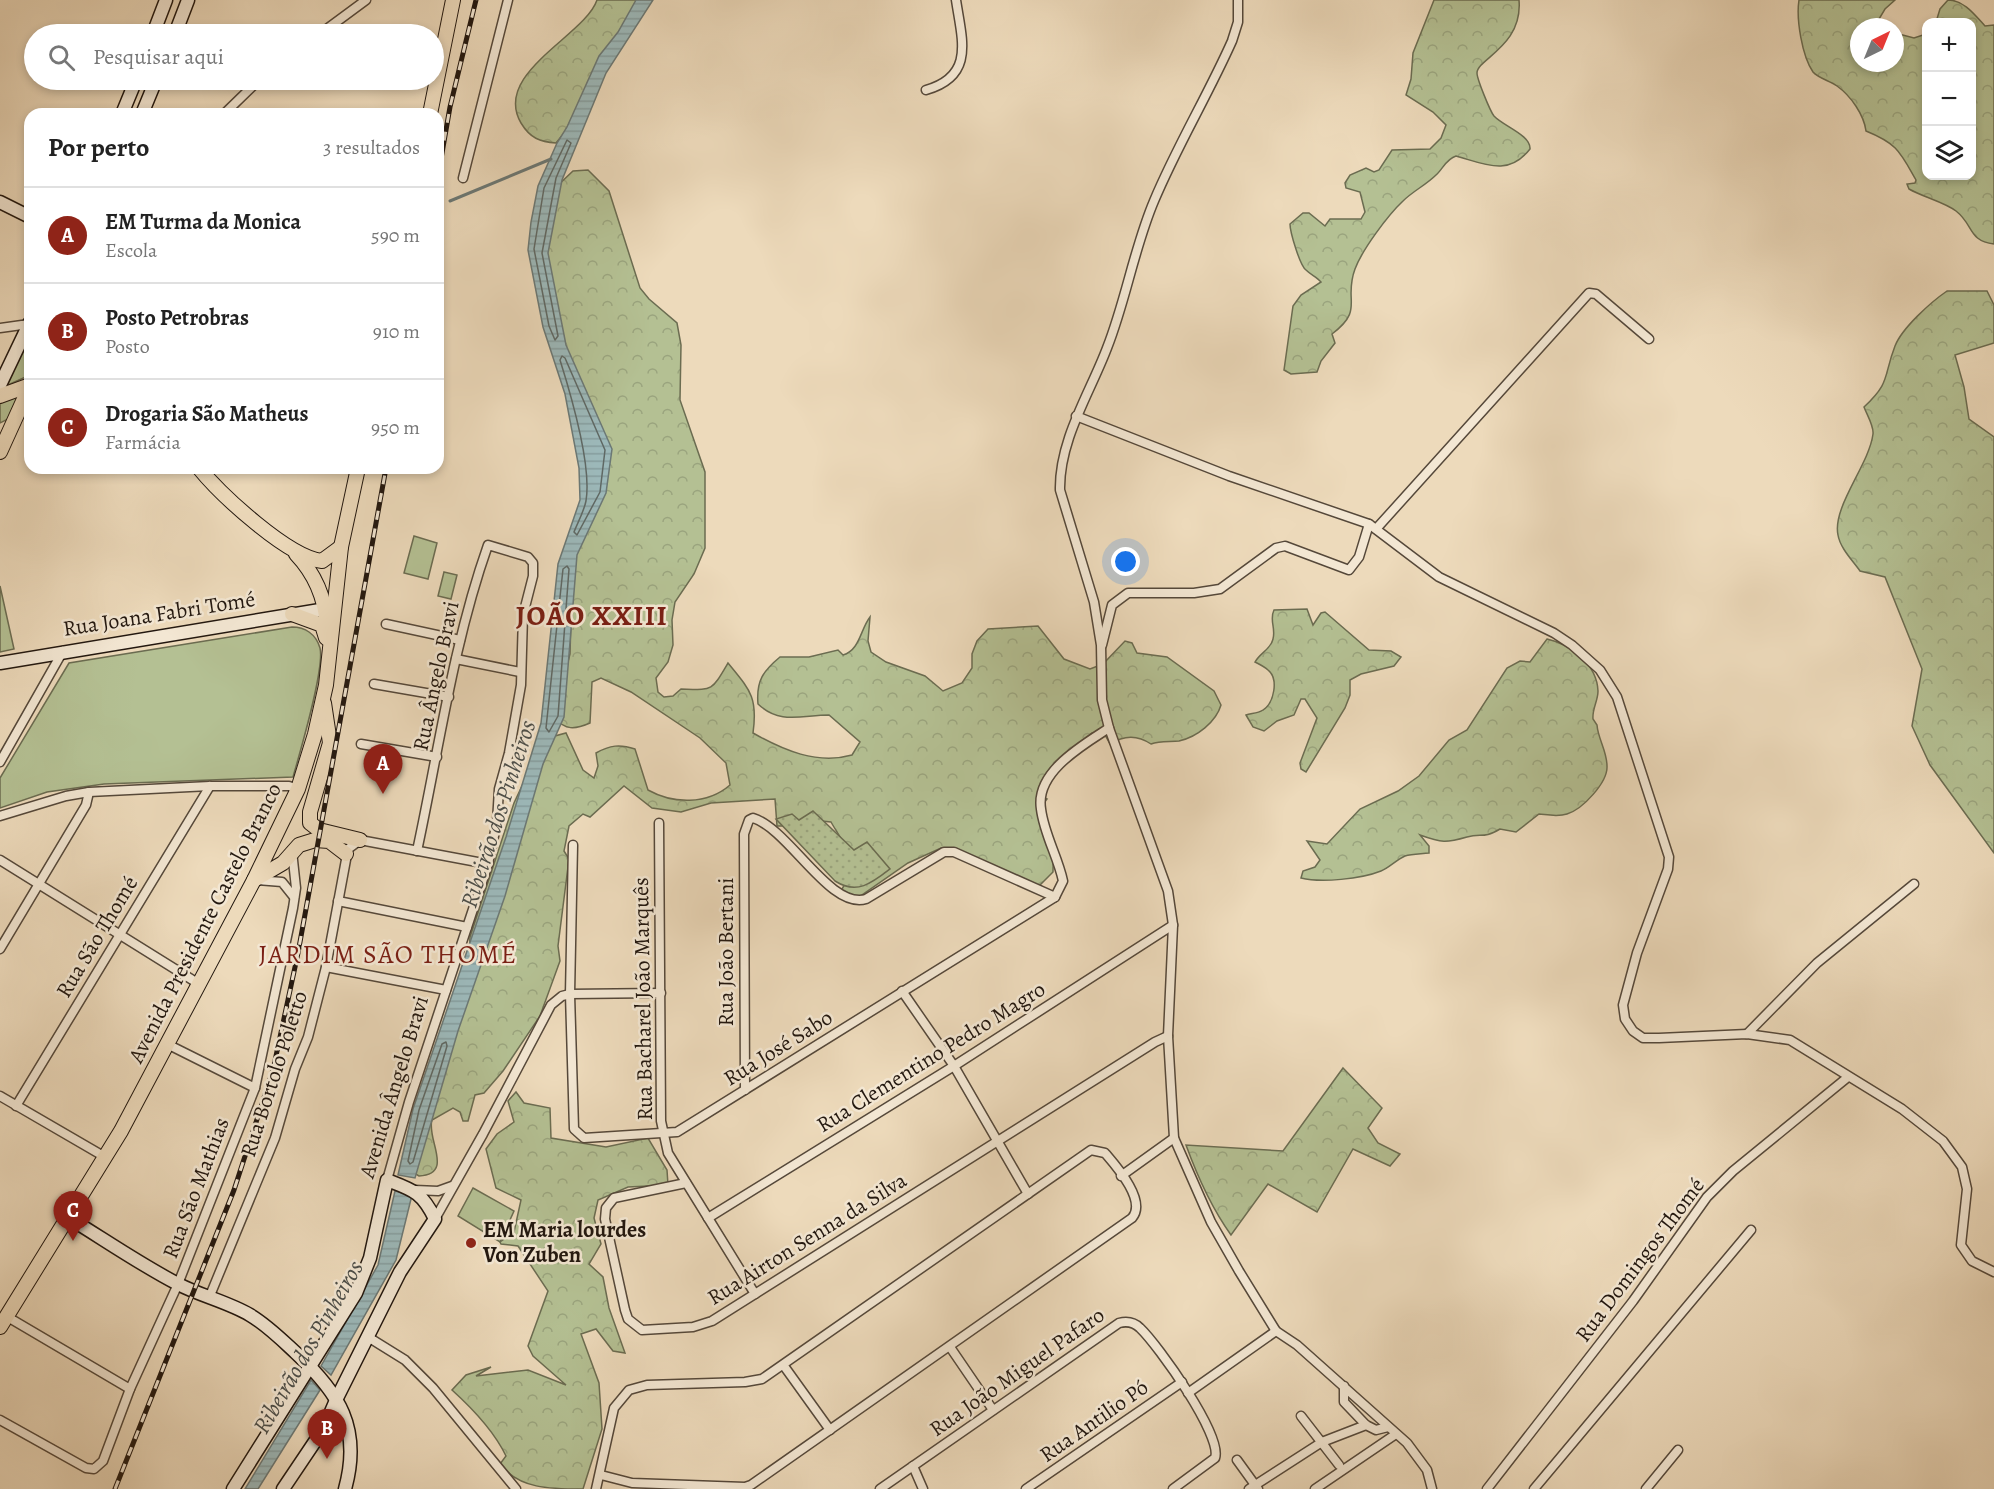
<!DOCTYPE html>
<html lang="pt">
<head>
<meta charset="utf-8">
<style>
	body { margin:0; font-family:Alegreya,serif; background:#f2f2f2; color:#222 }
	.controls { position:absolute; right:18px; top:18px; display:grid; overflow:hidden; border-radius:12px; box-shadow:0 3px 9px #0003 }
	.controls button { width:54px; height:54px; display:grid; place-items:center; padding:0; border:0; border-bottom:2px solid #e0e0e0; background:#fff; color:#222; font:30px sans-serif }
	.compass { position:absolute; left:1850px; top:18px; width:54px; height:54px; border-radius:50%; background:#fff; box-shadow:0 3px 9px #0003; rotate:43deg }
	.you { position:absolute; left:1126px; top:562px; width:21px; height:21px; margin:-15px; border:4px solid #fff; border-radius:50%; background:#1a73e8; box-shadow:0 0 0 9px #1a73e833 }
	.badge { display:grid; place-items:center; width:39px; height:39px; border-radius:50%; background:#8f2418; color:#fff; font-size:20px; font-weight:700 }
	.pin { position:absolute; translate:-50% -50px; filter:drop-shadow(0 2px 3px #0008) }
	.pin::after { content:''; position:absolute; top:32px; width:21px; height:18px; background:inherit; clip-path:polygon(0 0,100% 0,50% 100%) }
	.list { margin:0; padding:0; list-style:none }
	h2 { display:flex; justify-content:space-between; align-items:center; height:78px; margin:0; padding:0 24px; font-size:26px }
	h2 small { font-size:20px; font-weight:400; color:#767676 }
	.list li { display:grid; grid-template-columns:39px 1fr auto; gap:18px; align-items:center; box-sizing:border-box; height:96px; padding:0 24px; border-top:2px solid #e0e0e0 }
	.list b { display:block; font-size:22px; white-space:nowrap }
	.list p { margin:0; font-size:20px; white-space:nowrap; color:#767676 }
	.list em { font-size:20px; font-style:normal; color:#767676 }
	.icon { flex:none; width:33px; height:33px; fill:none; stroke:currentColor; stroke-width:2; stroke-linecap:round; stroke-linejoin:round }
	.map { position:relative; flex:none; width:1994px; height:1489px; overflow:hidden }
	.search { position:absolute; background:#fff; box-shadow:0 3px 9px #0003; left:24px; top:24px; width:420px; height:66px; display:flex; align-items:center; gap:15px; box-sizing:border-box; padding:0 21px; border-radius:33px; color:#767676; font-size:22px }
	.panel { position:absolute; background:#fff; box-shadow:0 3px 9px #0003; left:24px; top:108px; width:420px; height:366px; border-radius:18px }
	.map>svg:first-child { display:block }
	.grass { fill:#b4c093; stroke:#6b6c51; stroke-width:1.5 }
	.forest { fill:url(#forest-crowns); stroke:#6b6c51; stroke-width:1.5 }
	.park { fill:url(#park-dots); stroke:#6b6c51; stroke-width:1.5 }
	.water { fill:url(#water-rules); stroke:#6b7875; stroke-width:1.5 }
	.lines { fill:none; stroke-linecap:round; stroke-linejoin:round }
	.shore { stroke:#5f6864; stroke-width:1.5 }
	.stream { stroke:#6b7875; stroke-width:3 }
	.street-casing { stroke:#55483a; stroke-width:11 }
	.secondary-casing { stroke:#22170f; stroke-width:15 }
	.primary-casing { stroke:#22170f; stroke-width:16 }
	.street { stroke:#f3e7d3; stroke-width:8 }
	.secondary { stroke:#f3e7d3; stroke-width:12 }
	.primary { stroke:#eddabb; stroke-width:14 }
	.rail-casing { stroke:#22170f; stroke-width:5 }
	.rail { stroke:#f3e7d3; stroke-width:3; stroke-dasharray:9; stroke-linecap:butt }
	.poi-dot { fill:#8f2418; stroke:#f3e7d3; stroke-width:2 }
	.labels { text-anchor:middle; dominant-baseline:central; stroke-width:5; stroke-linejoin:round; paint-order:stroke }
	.street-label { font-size:22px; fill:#22170f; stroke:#f3e7d3 }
	.poi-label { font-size:22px; font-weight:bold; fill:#22170f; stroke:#f3e7d3; text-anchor:start }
	.water-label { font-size:24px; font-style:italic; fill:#4d4f4a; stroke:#f3e7d3 }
	.quarter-label { font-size:26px; letter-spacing:1.5px; fill:#7a1f14; stroke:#f3e7d3 }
	.district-label { font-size:28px; font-weight:bold; letter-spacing:1.5px; fill:#7a1f14; stroke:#f3e7d3 }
</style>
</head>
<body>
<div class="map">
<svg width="1994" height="1489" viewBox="0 0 1994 1489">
	<defs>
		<pattern id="forest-crowns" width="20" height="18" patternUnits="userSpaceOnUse" patternTransform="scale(1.5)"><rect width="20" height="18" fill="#b4c093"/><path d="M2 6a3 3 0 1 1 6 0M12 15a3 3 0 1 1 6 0" fill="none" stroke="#9aa47e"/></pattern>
		<pattern id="park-dots" width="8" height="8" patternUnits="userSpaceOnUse" patternTransform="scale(1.5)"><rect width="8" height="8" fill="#b4c093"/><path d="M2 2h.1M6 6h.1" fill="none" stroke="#9aa47e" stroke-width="1.8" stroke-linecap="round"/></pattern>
		<pattern id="water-rules" width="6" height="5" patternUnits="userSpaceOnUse" patternTransform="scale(1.5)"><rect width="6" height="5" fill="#9cb8b9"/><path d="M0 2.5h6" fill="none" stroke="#869d9e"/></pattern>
	</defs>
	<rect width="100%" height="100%" fill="#eddabb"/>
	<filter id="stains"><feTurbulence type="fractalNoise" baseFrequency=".00333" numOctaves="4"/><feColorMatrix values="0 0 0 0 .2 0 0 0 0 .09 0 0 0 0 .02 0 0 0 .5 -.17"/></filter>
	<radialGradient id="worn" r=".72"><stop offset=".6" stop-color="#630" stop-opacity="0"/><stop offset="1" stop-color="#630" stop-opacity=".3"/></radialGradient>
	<g class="grass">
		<path d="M30 331V375L8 385 7 384Z"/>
		<path d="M20 396 8 419 0 423V402Z"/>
		<path d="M414 536 437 543 428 579 404 573Z"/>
		<path d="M444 572 457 575 451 599 438 596Z"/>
		<path d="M0 586 14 649 0 652Z"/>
		<path d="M292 627C305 627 316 634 320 648 325 669 300 752 293 777L104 784 47 792 0 808V778L69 663Z"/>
		<path d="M473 1188 514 1211 500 1242 458 1216Z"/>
	</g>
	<g class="forest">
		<path d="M597 0H649L590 80 565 132 556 143C540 142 530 138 521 123 492 73 585 36 597 0Z"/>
		<path d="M1434 0H1519C1523 46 1477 59 1477 73 1477 79 1490 111 1494 116 1503 126 1531 135 1530 149 1508 177 1485 164 1456 156 1446 159 1443 169 1436 175 1426 185 1413 191 1403 201 1388 215 1362 250 1355 269 1343 301 1365 309 1332 334L1335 343 1321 361 1317 372 1291 374 1284 370 1293 306 1301 295 1321 282C1317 277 1311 275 1306 270 1300 266 1290 232 1290 224L1303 213H1309L1325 226 1330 219H1361L1365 212 1360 192 1346 188 1345 183 1350 175 1366 168 1374 172 1379 170 1392 150 1430 149 1441 138 1446 125 1433 112 1406 95 1411 79 1413 53Z"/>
		<path d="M1799 0H1895L1885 9 1879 19 1883 27H1859V63H1895V33L1914 38 1926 34V176H1972V22H1936L1940 9 1948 0C1964 0 1975 15 1985 26L1994 25V244C1968 241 1974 225 1956 211 1944 202 1923 197 1909 189L1907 184 1915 183 1916 180C1900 152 1898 144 1866 131 1864 115 1851 96 1837 86 1830 81 1818 78 1813 72 1802 56 1796 19 1799 0Z"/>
		<path d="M588 170 609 191 640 288 649 299 677 323 681 345 680 400 705 472V548L694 574 675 602 672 620 673 645 668 662 656 678 658 692 664 697 673 696 681 689C713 690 711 692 728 663 750 690 758 697 753 733 783 750 817 765 852 755L860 742 829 715C802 715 780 725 758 704 756 681 763 671 780 657H809L838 650 843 655C860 650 860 630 870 617L868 641 871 652 886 662 925 676 943 691 962 683 972 668V654L977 641 988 629 1038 626 1064 659 1090 669 1103 664 1125 641 1132 643 1137 653 1167 657 1214 691 1221 705C1216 722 1197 737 1179 741 1170 742 1160 741 1151 744 1138 735 1124 735 1110 744L1105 735 1092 733 1057 762 1041 796 1047 799C1031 816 1045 830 1052 848 1054 855 1053 864 1053 872L1040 885 1029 886 960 853 941 848 908 863 856 899 841 891C860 859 847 850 831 822L811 820 790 826H777L775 799 711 803 681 812 652 808 624 786 590 817 583 814 569 826 564 851 569 859 558 946 560 961 540 1016 503 1071 484 1093 475 1095 468 1121H463L460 1112 453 1108 432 1120C426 1139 455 1174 419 1176L412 1172 469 961 470 937 514 803 544 739 566 733 583 770 594 778 598 766 596 753C610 745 620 744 635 749L648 790C673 804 707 805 730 785L726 763 700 738 631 692 601 678 592 682 590 723C574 730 566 730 554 718L570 654 573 550 591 475 534 268 553 190 573 171Z"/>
		<path d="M1947 291H1987L1994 305V343L1955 355 1964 387 1969 419 1994 437V853L1930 765 1912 726 1922 669 1885 577 1860 571C1853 561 1840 548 1838 535 1832 507 1869 465 1873 434 1874 426 1867 415 1864 407 1891 382 1883 377 1895 346 1902 328 1931 302 1947 291Z"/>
		<path d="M1307 609 1313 625 1321 613 1325 612 1369 650 1391 651 1401 657 1394 666 1361 674 1350 680V695L1345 708 1306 772 1301 769 1300 763 1317 718 1305 699H1301L1294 715 1277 721 1264 731 1253 727 1246 715C1251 713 1257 714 1263 710 1274 703 1279 679 1268 670 1265 667 1259 664 1255 662 1260 653 1271 649 1273 639 1276 628 1269 620 1274 610Z"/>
		<path d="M1547 639C1570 644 1597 664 1598 691 1598 701 1592 709 1593 719L1597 725C1598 739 1607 751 1607 766 1608 782 1583 809 1567 814 1558 817 1549 815 1539 814L1516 832 1500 829C1483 839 1482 833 1467 837 1446 843 1442 843 1420 835L1429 846V853C1421 854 1412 854 1405 856 1396 860 1389 868 1381 871 1361 879 1321 883 1301 878L1303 871 1315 867 1320 860 1307 841 1327 844 1360 809 1398 791 1419 776 1449 740 1467 730 1507 668 1520 661 1530 662Z"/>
		<path d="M1343 1068 1382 1108 1368 1128 1378 1143 1400 1154 1390 1166 1353 1149 1317 1212 1268 1184 1231 1235C1211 1207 1198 1178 1186 1145L1283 1151Z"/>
		<path d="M516 1092 524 1103 550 1108 551 1138 606 1147 648 1138 667 1170 668 1185 628 1187 598 1200 594 1218 601 1244 589 1264 603 1277 609 1308 625 1353 613 1351 596 1329 581 1334 599 1383 602 1429 583 1489C550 1489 519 1489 500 1464L506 1456C494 1431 473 1409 452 1390L466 1375 491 1367 476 1376 528 1370 566 1385 533 1356 528 1346 548 1291 518 1246 501 1244 500 1242 514 1232 521 1200 496 1188 486 1149 497 1134 514 1122 508 1101Z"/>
	</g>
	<path class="park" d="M813 811 854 850 867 842 890 869C872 883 857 895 835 881L776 819 792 814 799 820Z"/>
	<g class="water">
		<path d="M636 0H653L606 73 562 180 548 253 566 345 612 449 606 493 577 555 564 717 543 764 505 896 458 1031 415 1178 398 1175 413 1109 506 837 541 723 558 564 580 500 579 468 565 394 543 327 528 250 531 222 538 186 557 143 567 127 599 56 618 32Z"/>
		<path d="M395 1191 412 1195 396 1260 331 1375 321 1366 378 1265Z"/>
		<path d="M311 1380 320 1390 258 1489H245Z"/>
	</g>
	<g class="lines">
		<g class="shore">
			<path d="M567 140 571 143 556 178 542 253 558 336 555 340 549 326 534 249 544 188Z"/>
			<path d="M562 356 565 358 605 450 600 492 577 535 574 532C578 522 584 511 586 501 592 465 571 395 560 360Z"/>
			<path d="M567 566 569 569 558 716 549 732 546 728 563 569Z"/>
			<path d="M446 1042 447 1046 413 1162 410 1164 408 1161 419 1110 442 1044Z"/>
		</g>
		<path class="stream" d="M450 201 551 159"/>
		<defs>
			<g id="street">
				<path d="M1238 0V22L1232 41C1208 95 1177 146 1154 201 1134 248 1126 300 1107 348 1090 393 1059 440 1060 490L1094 602 1101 645 1102 700 1109 728 1168 891 1173 925 1168 1036 1174 1138 1211 1222 1239 1271 1276 1331 1297 1345 1407 1443 1427 1470 1432 1489"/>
				<path d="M320 34 366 0"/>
				<path d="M926 90C975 76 962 40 956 0"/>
				<path d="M224 114 259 80"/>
				<path d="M463 178 508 0"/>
				<path d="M0 328 29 324"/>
				<path d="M1076 416 1229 476 1369 524 1439 577 1554 633 1572 645 1600 670 1617 697 1669 857 1668 869 1637 953 1623 1005 1625 1019 1633 1031 1643 1038H1659L1747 1034 1790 1040 1902 1109 1943 1141 1962 1167 1967 1189 1961 1245 1972 1261 1994 1272"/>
				<path d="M1376 529 1589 293 1596 294 1649 339"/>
				<path d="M386 624 460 640"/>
				<path d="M1102 645 1112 605 1128 593H1194L1220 589 1276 548 1285 546 1349 570 1359 557 1369 524"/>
				<path d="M456 659 520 672"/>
				<path d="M374 684 449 697"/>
				<path d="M361 744 437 757"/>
				<path d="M0 762 63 651"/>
				<path d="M0 816 66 796 89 792 210 786H289L298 789"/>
				<path d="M659 823 661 1121 668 1153 755 1294"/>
				<path d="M573 845 570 994 574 1129 584 1138 677 1132 1055 897 1063 881C1058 857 1044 834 1041 809 1035 772 1083 745 1109 728"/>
				<path d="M0 860 199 984"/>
				<path d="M257 880 282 882 294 897"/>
				<path d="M338 901 467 927"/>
				<path d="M0 949 86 805 89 792"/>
				<path d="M326 967 446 990"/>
				<path d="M902 991 954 1066 1028 1194"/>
				<path d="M1747 1034 1817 963 1914 884"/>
				<path d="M167 1044 255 1088"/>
				<path d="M745 1090 744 834 749 820 753 818C789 829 830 910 866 899L944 852H954L1055 897"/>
				<path d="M0 1096 105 1157"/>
				<path d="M16 1106 210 786"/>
				<path d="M1121 1176 1174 1138"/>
				<path d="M387 1180 409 1102 488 864 497 822 499 789 509 753 521 685 523 615 533 576V563L528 557 488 545C453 644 439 749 417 851"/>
				<path d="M686 1183 614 1198 606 1208 605 1219 625 1310 628 1319 642 1330 693 1327 712 1321 1155 1042 1168 1036"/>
				<path d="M415 1190 438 1191 452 1186"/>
				<path d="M708 1218 954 1066 1173 925"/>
				<path d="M435 1219 483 1134 551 1005 562 996 570 994 661 993"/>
				<path d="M209 1298 275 1138 295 1069 308 1037 326 967 348 849 360 840 488 864"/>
				<path d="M6 1316 130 1389"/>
				<path d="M368 1337 405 1360 433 1388 516 1489"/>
				<path d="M950 1347 993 1410"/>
				<path d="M784 1366 830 1430"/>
				<path d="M1344 1386V1402L1366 1425 1376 1430 1388 1427"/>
				<path d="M1188 1393 1276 1331"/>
				<path d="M1301 1416 1339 1465"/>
				<path d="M0 1420 86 1468 94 1469 103 1461 130 1389 178 1284 255 1088 293 908 296 888 292 851"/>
				<path d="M1237 1460 1258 1489"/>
				<path d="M913 1466 923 1489"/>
				<path d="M596 1489 614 1408 629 1390 647 1385 745 1382 762 1379 1091 1150 1105 1153C1117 1167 1147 1201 1132 1218L751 1485 745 1487 632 1483 601 1475"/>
				<path d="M880 1489 1119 1323C1127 1321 1134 1322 1140 1328 1158 1345 1223 1436 1215 1458L1173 1489"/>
				<path d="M1026 1489 1182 1382"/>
				<path d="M1249 1489 1322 1442 1366 1425"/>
				<path d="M1315 1489 1396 1434"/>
				<path d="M1487 1489 1633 1301 1707 1197 1733 1171 1848 1077"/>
				<path d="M1534 1489 1751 1230"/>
				<path d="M1646 1489 1678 1450"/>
			</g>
			<g id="secondary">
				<path d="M153 34 166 0"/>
				<path d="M175 34 188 0"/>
				<path d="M122 114 136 80"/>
				<path d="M142 114 156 80"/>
				<path d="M0 202 30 217"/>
				<path d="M0 385 30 322"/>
				<path d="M0 663 326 609"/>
				<path d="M69 1218C105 1240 141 1265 178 1284 201 1296 228 1302 250 1315 267 1325 282 1340 296 1353 339 1393 362 1428 345 1489"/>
				<path d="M233 1489 356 1293 370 1258 387 1180C413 1190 422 1192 435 1219L400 1272 337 1398 324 1428 283 1489"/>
			</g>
			<g id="primary">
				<path d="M430 114 453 0"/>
				<path d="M0 396 30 385"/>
				<path d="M0 452 30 386"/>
				<path d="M199 468C221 495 288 557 322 561L341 547"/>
				<path d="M296 554C315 574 325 598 327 625"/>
				<path d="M292 614 322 625 326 638"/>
				<path d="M324 703 330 743 310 812V823L319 830 360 840"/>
				<path d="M254 880 283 863 299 845 315 840 329 841 346 854"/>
				<path d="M0 1327 121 1131 254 880 298 789 315 734 326 685 341 547 358 468"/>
			</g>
		</defs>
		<use href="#street" class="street-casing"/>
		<use href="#secondary" class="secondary-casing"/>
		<use href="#primary" class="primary-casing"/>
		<use href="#street" class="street"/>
		<use href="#secondary" class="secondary"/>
		<use href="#primary" class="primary"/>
		<defs>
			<g id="rail">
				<path d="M438 176 450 107 476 0"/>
				<path d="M115 1489 234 1190 273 1070 298 953 386 468"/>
			</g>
		</defs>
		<use href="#rail" class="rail-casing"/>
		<use href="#rail" class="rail"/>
	</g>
	<circle class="poi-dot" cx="471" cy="1243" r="6"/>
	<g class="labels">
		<g class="street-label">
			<text transform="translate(159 614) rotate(-9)">Rua Joana Fabri Tomé</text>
			<text transform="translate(436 676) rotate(-78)">Rua Ângelo Bravi</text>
			<text transform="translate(205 923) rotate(-63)">Avenida Presidente Castelo Branco</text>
			<text transform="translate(97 937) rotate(-59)">Rua São Thomé</text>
			<text transform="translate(726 952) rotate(-90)">Rua João Bertani</text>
			<text transform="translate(643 999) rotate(-91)">Rua Bacharel João Marquês</text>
			<text transform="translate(778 1048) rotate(-32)">Rua José Sabo</text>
			<text transform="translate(931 1057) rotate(-32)">Rua Clementino Pedro Magro</text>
			<text transform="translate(274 1074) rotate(-72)">Rua Bortolo Poletto</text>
			<text transform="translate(394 1087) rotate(-73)">Avenida Ângelo Bravi</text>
			<text transform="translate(196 1188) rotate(-69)">Rua São Mathias</text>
			<text transform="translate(807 1239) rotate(-32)">Rua Airton Senna da Silva</text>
			<text transform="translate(1640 1260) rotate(-53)">Rua Domingos Thomé</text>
			<text transform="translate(1017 1372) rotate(-35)">Rua João Miguel Pafaro</text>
			<text transform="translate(1094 1421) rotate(-35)">Rua Antilio Pó</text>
		</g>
		<g class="poi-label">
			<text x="483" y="1230">EM Maria lourdes<tspan x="483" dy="25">Von Zuben</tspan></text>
		</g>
		<g class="water-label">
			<text transform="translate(498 814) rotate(-72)">Ribeirão dos Pinheiros</text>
			<text transform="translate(308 1347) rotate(-60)">Ribeirão dos Pinheiros</text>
		</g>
		<g class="quarter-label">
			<text x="388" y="954">JARDIM SÃO THOMÉ</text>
		</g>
		<g class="district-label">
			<text x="592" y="616">JOÃO XXIII</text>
		</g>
	</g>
	<rect width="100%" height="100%" filter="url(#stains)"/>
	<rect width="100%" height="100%" fill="url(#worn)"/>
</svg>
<div class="controls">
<button>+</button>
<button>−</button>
<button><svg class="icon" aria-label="layers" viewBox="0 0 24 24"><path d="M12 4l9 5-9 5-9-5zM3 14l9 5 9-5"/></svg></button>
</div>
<svg class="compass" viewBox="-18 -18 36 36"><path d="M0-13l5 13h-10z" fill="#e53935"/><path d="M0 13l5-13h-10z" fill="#767676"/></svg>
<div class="you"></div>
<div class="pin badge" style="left:383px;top:794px">A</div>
<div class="pin badge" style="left:327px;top:1459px">B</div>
<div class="pin badge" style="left:73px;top:1241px">C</div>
<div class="search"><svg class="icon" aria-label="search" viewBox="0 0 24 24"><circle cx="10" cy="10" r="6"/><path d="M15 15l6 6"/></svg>Pesquisar aqui</div>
<section class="panel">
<h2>Por perto<small>3 resultados</small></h2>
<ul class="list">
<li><span class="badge">A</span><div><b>EM Turma da Monica</b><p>Escola</p></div><em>590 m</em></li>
<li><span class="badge">B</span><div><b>Posto Petrobras</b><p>Posto</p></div><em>910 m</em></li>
<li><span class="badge">C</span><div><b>Drogaria São Matheus</b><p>Farmácia</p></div><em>950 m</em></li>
</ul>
</section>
</div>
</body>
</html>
